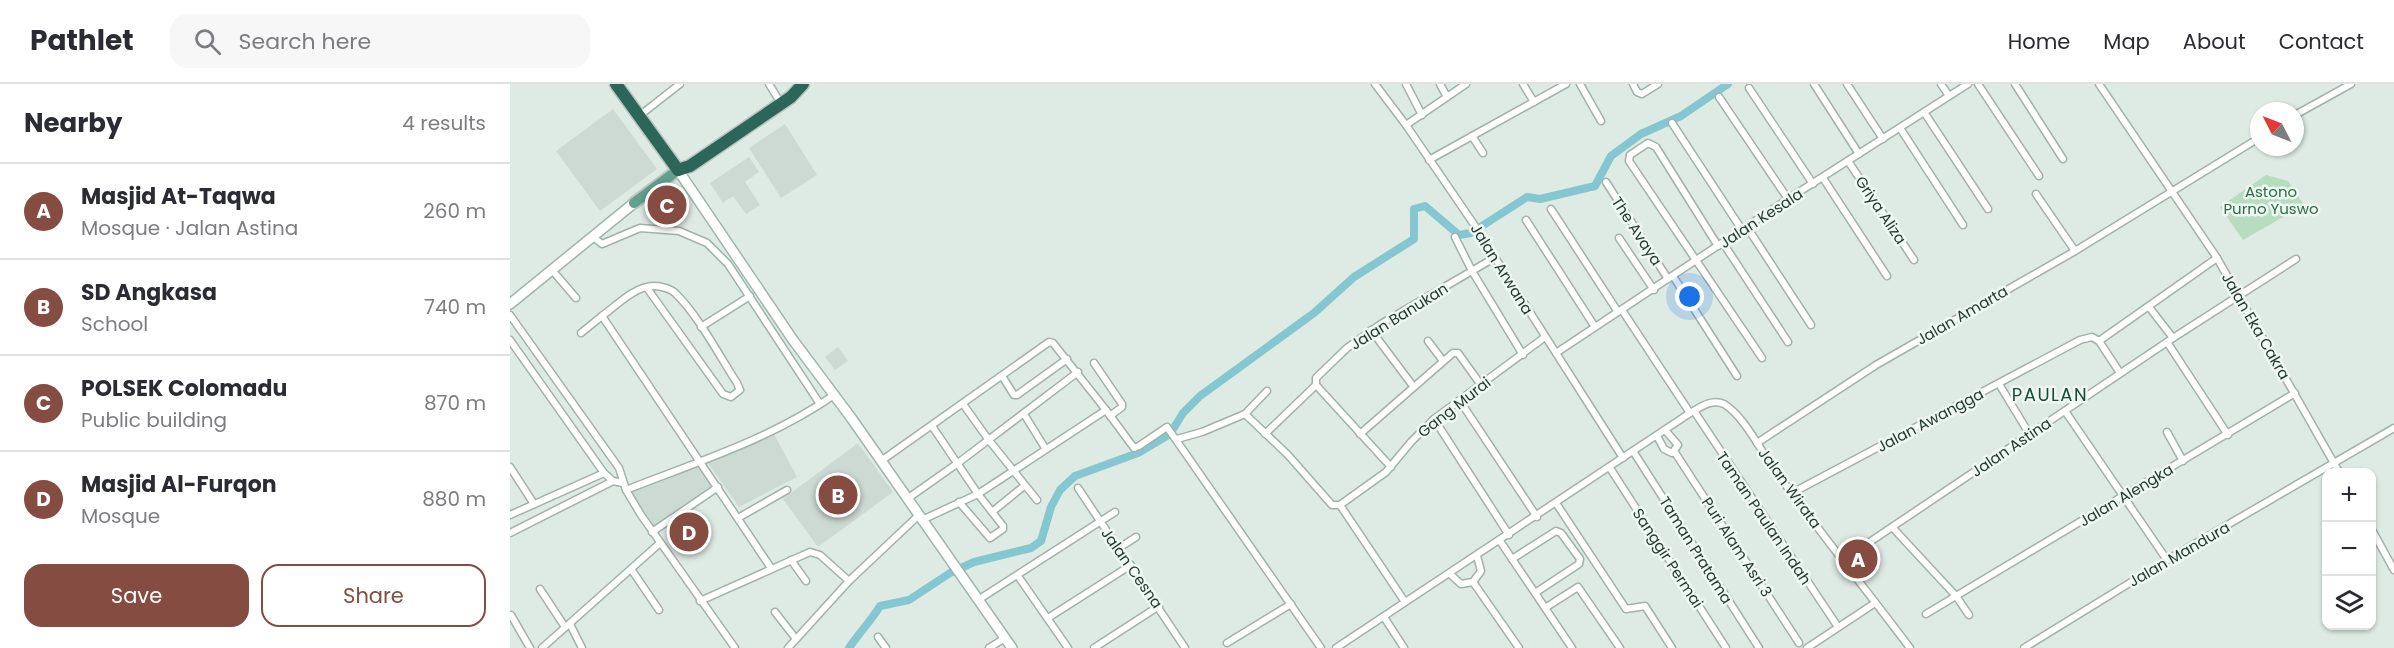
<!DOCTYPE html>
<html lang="en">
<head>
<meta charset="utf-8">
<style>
	body { margin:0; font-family:Poppins,sans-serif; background:#f7f7f7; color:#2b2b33 }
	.controls { position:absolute; right:18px; bottom:18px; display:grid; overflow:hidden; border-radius:12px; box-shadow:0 2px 4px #0004 }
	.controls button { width:54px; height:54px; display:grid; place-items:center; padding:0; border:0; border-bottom:2px solid #e1e1e2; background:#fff; color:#2b2b33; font:30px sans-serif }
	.compass { position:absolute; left:1740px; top:18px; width:54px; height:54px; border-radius:50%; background:#fff; box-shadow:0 2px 4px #0004; rotate:312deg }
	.you { position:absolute; left:1180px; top:213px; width:21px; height:21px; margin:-15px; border:4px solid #fff; border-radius:50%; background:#1a73e8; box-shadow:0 0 0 9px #1a73e833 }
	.badge { display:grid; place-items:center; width:39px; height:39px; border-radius:50%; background:#854c42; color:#fff; font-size:20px; font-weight:700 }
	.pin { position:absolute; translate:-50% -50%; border:3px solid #fff; box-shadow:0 2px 6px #0006 }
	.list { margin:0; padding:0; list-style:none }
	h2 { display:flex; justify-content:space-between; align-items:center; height:78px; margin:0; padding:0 24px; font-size:26px }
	h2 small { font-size:20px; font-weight:400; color:#7c7c81 }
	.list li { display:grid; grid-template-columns:39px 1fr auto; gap:18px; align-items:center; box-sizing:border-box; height:96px; padding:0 24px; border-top:2px solid #e1e1e2 }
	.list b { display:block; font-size:22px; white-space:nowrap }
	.list p { margin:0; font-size:20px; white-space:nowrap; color:#7c7c81 }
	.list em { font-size:20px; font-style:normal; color:#7c7c81 }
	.actions { display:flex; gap:12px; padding:18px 24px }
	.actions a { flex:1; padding:14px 0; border:2px solid #854c42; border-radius:18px; text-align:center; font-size:21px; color:#854c42 }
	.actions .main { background:#854c42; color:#fff }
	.icon { flex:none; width:33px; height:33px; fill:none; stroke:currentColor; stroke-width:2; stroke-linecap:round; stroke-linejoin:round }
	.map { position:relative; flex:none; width:1884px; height:564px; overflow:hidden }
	header { display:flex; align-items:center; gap:36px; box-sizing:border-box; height:84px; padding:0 30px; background:#fff; border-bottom:2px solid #e1e1e2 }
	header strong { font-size:28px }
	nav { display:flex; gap:33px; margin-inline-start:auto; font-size:21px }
	.search { width:420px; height:54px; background:#f7f7f7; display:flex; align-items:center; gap:15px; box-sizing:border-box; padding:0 21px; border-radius:18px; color:#7c7c81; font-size:22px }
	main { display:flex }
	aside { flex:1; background:#fff }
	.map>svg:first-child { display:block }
	.built { fill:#cddad3 }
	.green { fill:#b7dcbf }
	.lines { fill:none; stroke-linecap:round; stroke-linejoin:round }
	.canal { stroke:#85c7d0; stroke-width:8 }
	.street-casing { stroke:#a1b2ab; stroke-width:9 }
	.secondary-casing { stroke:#9eb6ac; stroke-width:12 }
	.primary-casing { stroke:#bcc4c2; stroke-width:14 }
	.highway-casing { stroke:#bcc4c2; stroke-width:15 }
	.street { stroke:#fff; stroke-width:6 }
	.secondary { stroke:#fff; stroke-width:9 }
	.primary { stroke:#62a08e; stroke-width:10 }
	.highway { stroke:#2c6658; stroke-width:12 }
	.labels { text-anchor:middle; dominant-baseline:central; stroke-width:5; stroke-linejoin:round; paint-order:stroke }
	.park-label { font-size:15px; fill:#2a7043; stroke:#eff7f2 }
	.street-label { font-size:15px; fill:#203a32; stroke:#eff7f2 }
	.quarter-label { font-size:18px; letter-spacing:1.5px; fill:#1c4b3e; stroke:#eff7f2 }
</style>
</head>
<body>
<header>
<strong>Pathlet</strong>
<div class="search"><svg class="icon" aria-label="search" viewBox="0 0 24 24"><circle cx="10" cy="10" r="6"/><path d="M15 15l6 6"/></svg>Search here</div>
<nav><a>Home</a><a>Map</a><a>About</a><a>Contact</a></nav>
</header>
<main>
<aside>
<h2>Nearby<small>4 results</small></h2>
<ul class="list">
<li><span class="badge">A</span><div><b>Masjid At-Taqwa</b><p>Mosque · Jalan Astina</p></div><em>260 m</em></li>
<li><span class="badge">B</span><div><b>SD Angkasa</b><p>School</p></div><em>740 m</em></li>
<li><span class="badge">C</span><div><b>POLSEK Colomadu</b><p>Public building</p></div><em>870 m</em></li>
<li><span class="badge">D</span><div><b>Masjid Al-Furqon</b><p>Mosque</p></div><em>880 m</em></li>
</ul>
<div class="actions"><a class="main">Save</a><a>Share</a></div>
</aside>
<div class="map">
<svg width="1884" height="564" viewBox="0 0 1884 564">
	<rect width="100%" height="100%" fill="#deeae4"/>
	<g class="built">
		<path d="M103 25 147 85 90 127 46 67Z"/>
		<path d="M275 40 307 91 271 114 239 64Z"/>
		<path d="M239 73 249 88 235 98 250 121 236 130 223 112 213 119 200 99Z"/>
		<path d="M328 263 338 277 325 286 315 273Z"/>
		<path d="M264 350 287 393 229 423 198 379Z"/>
		<path d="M348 359 383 408 308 463 273 415Z"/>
		<path d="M189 379 205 402 143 445 119 407Z"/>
	</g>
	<path class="green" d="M1756 91 1778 97 1794 121 1733 156 1710 123Z"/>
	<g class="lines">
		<path class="canal" d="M339 564C349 549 361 537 370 522L399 516 440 489 464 478 521 464 531 457 541 423 550 406 565 392 628 369 660 350 673 329 690 312 804 229 844 193 904 155V125L915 122 949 151 961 149 1017 113 1030 115 1085 102 1101 72 1131 50 1171 32 1218 0"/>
		<defs>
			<g id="street">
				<path d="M259 0 267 13"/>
				<path d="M865 0 896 41 963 139 1113 374"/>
				<path d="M896 0 912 31"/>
				<path d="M930 0 937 13"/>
				<path d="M1013 0 1024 18"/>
				<path d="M1070 0 1091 37"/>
				<path d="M1123 0 1127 8 1132 10 1148 0"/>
				<path d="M1304 0 1349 70"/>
				<path d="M1337 0 1373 55"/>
				<path d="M1431 0 1439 12"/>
				<path d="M1468 0 1529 92"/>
				<path d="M1505 0 1553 75"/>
				<path d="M1589 0 1707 174 1829 388"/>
				<path d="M1239 4 1303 100"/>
				<path d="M1209 13 1278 115"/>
				<path d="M1414 28 1478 125"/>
				<path d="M1785 31 1841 0"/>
				<path d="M129 32 170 0"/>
				<path d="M1162 39 1232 146"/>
				<path d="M896 41 956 0"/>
				<path d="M1390 44 1453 141"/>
				<path d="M962 52 973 69"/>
				<path d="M919 76 1056 0"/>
				<path d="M1338 77 1404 176"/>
				<path d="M1313 94 1377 192"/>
				<path d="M1096 98 1158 195"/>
				<path d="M1526 110 1565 167"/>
				<path d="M1041 125 1108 228"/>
				<path d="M1016 136 1085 243"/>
				<path d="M1237 143 1301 241"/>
				<path d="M83 153 92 160 130 144 169 147 197 159 218 180 310 320"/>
				<path d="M945 153 962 187 1013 271"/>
				<path d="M1109 154 1144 206"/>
				<path d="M1213 159 1278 258"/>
				<path d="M1208 162 1146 63 1138 59 1120 71 1119 77 1252 274"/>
				<path d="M42 186 66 214"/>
				<path d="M1163 192 1227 292"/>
				<path d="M137 204 213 310 221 313 230 306 227 299C210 273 188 231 166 210 162 205 151 202 144 202 125 202 107 221 92 232L261 484"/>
				<path d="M1639 223 1663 254"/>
				<path d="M1112 226 1180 329"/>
				<path d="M0 231 109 384 116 406 131 431 225 564"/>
				<path d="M191 243 240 212"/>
				<path d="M861 246 903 302"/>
				<path d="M71 249 92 232"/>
				<path d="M0 256 94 389 103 397 113 399"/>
				<path d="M918 257 933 277"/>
				<path d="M1589 257 1610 289"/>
				<path d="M1657 258 1718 351"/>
				<path d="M1046 269 1278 115 1458 0"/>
				<path d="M584 279 612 320V323L600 332"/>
				<path d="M492 292 504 311H507L557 275"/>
				<path d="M1489 300 1520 351"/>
				<path d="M806 301V294L837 264 871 240 984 174"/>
				<path d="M806 301 881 383"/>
				<path d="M757 307 735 330 778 371 822 421H830"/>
				<path d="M453 320 478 355 527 416"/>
				<path d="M952 320 1027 433"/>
				<path d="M1184 327 1326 540"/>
				<path d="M1555 327 1657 476"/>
				<path d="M514 330 535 364"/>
				<path d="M924 335 999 451"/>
				<path d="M422 342 468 410 493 442V445L480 454 449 418"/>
				<path d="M1657 348 1673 377"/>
				<path d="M755 350 806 301"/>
				<path d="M850 350 943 269H948L971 301"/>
				<path d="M1147 352 1154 365 1162 369 1168 361 1155 346"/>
				<path d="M667 355 692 348 735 330"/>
				<path d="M1247 359 1366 281 1565 167 1749 54"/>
				<path d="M1123 367 1249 564"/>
				<path d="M1164 367 1289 559"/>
				<path d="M371 377 539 258 543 259 596 326"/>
				<path d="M0 383 24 420"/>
				<path d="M1100 384 1216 564"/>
				<path d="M568 404 675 564"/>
				<path d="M116 406C187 378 261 355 324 311"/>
				<path d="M1282 409 1570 256 1582 253 1589 257 1707 174"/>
				<path d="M397 415 448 379 568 288"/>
				<path d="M1046 419 1116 525 1135 522 1162 564"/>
				<path d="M830 421 876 388 901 358 924 335 1035 253"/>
				<path d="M830 421 895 518"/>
				<path d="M482 428 514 402"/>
				<path d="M0 431 94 389"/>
				<path d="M228 434 277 406"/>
				<path d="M412 436 468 410 596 326 624 364 629 362 657 343 811 564"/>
				<path d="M1382 443 1446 512 1459 531"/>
				<path d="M1862 446 1884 486"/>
				<path d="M142 448 208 403"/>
				<path d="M0 449 103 397"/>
				<path d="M990 457 1062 564"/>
				<path d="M609 464 626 453"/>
				<path d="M1002 475 1046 447 1051 449 1070 475 1069 480 1025 509"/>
				<path d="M281 476 296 497"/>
				<path d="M1333 476 1663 254 1786 175"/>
				<path d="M121 485 149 526"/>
				<path d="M940 490 951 500 963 498 971 487 967 472"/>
				<path d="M508 492 558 564"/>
				<path d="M963 498 1009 564"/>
				<path d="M30 505 55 543"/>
				<path d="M468 516 605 428"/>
				<path d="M190 517 300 468 310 471 339 497"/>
				<path d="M1035 524 1068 503 1110 564"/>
				<path d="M265 528 286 555"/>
				<path d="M1416 530 1785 309"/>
				<path d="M1 531 20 564"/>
				<path d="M874 533 894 564"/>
				<path d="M538 534 621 481"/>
				<path d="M60 540 72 564"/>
				<path d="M368 553 376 564"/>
				<path d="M717 559 781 520"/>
				<path d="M32 564 150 459"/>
				<path d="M278 564 339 497 409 431"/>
				<path d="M479 564 495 554"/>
				<path d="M584 564 649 522"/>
				<path d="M826 564 1180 329C1189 324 1202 314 1214 320 1234 332 1251 367 1264 385 1308 446 1355 504 1400 564"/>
				<path d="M1297 564 1365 519"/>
				<path d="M1514 564 1657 476 1884 344"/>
			</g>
			<g id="secondary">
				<path d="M168 86 283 256 342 335 502 564"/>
				<path d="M0 220 124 119"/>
			</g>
			<path id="primary" d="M124 119 168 86"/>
			<g id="highway">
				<path d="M106 0 168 86"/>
				<path d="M168 86 180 82 281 13 293 0"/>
			</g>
		</defs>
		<use href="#street" class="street-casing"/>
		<use href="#secondary" class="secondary-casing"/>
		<use href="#primary" class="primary-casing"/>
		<use href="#highway" class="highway-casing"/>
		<use href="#street" class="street"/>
		<use href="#secondary" class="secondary"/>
		<use href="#primary" class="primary"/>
		<use href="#highway" class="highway"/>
	</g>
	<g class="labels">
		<g class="park-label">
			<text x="1761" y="107">Astono<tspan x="1761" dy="17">Purno Yuswo</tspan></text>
		</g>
		<g class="street-label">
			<text transform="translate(1371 126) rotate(56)">Griya Aliza</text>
			<text transform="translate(1251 134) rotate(-33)">Jalan Kesala</text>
			<text transform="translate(1127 147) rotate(57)">The Avaya</text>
			<text transform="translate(992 185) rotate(58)">Jalan Arwana</text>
			<text transform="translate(1452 231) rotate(-30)">Jalan Amarta</text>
			<text transform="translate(889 232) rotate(-32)">Jalan Banukan</text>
			<text transform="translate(1746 242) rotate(60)">Jalan Eka Cakra</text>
			<text transform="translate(944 323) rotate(-38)">Gang Murai</text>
			<text transform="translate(1420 336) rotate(-28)">Jalan Awangga</text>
			<text transform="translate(1501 363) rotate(-34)">Jalan Astina</text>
			<text transform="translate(1280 404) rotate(54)">Jalan Wirata</text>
			<text transform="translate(1616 411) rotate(-31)">Jalan Alengka</text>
			<text transform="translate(1254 434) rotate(56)">Taman Paulan Indah</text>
			<text transform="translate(1227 463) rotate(57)">Puri Alam Asri 3</text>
			<text transform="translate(1186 466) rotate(58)">Taman Pratama</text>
			<text transform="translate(1669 470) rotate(-30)">Jalan Mandura</text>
			<text transform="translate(1158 474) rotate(57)">Sanggir Permai</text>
			<text transform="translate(622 484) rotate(55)">Jalan Cesna</text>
		</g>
		<g class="quarter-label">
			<text x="1540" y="310">PAULAN</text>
		</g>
	</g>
</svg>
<div class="controls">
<button>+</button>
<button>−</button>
<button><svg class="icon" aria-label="layers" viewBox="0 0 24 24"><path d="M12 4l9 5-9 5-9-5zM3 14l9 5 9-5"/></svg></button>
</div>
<svg class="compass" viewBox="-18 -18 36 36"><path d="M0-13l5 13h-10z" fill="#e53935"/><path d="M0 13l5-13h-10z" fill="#7c7c81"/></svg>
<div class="you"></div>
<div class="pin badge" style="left:1348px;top:475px">A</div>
<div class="pin badge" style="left:328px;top:411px">B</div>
<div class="pin badge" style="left:157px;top:121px">C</div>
<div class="pin badge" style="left:179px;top:448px">D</div>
</div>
</main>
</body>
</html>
